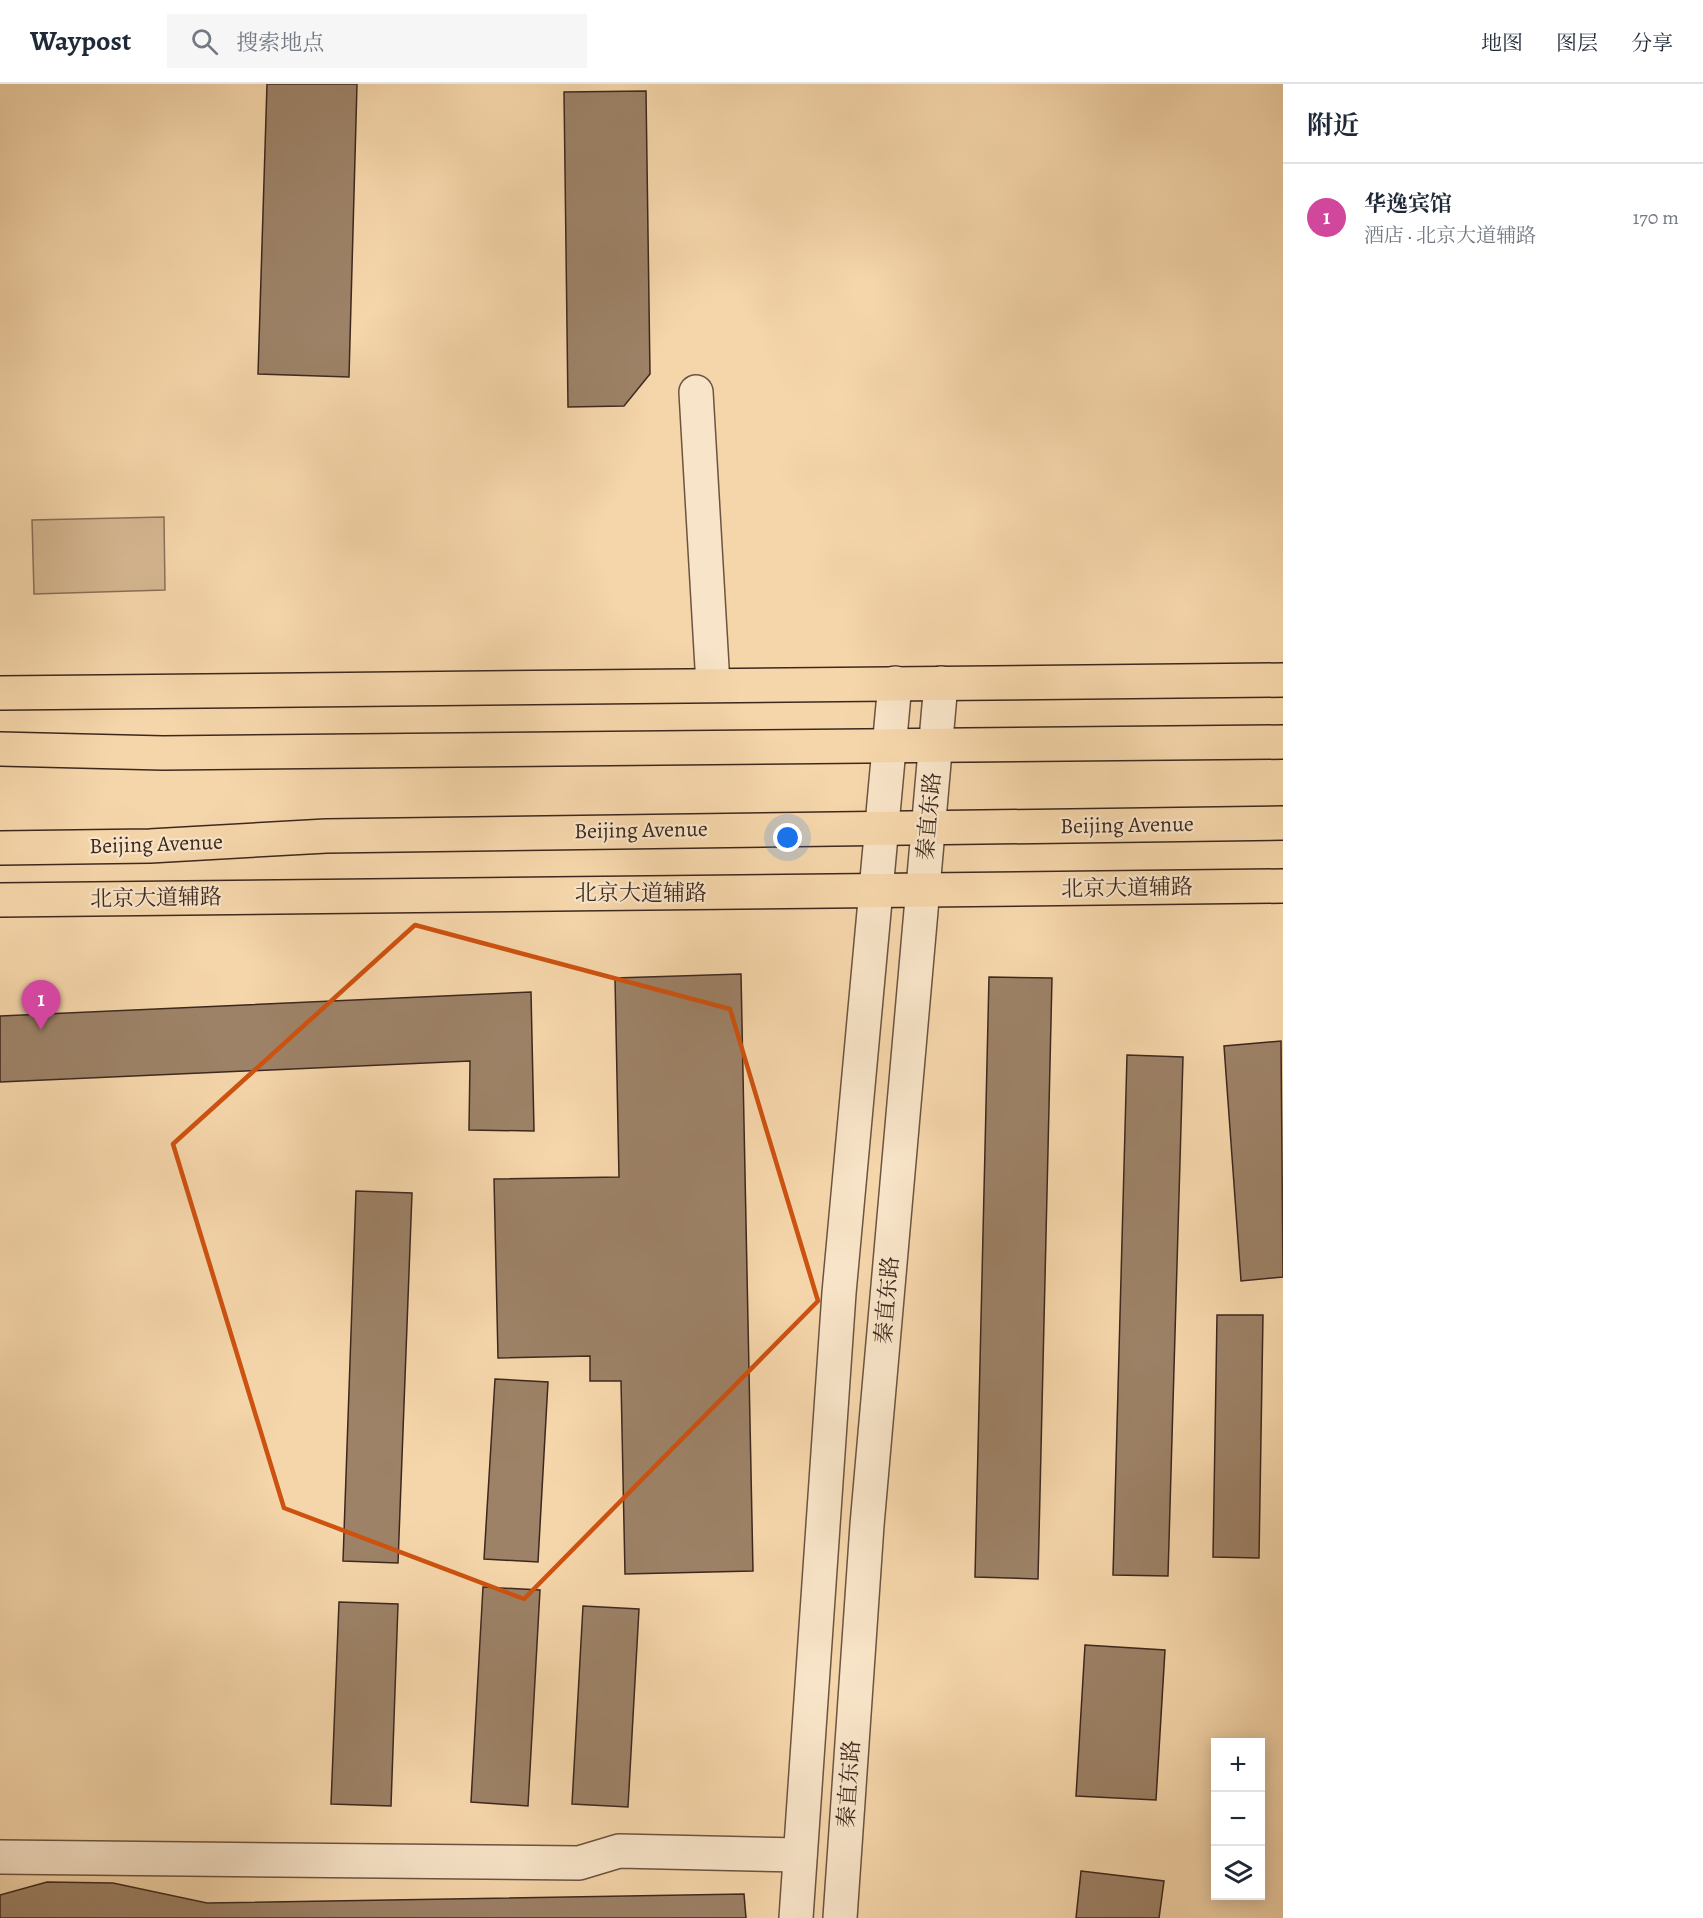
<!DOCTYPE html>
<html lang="zh">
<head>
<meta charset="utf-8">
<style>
	body { margin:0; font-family:Alegreya,"Noto Serif SC",serif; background:#f6f6f7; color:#1f2937 }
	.controls { position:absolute; right:18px; bottom:18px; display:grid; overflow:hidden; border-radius:0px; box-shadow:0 3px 15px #0003 }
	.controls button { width:54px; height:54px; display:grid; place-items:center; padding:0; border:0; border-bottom:2px solid #e0e1e3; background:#fff; color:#1f2937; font:30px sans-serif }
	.you { position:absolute; left:788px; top:754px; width:21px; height:21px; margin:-15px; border:4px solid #fff; border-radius:50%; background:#1a73e8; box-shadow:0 0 0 9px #1a73e833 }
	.badge { display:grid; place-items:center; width:39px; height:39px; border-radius:50%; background:#2563eb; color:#fff; font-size:20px; font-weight:700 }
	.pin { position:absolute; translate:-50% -50px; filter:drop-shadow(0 2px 3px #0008) }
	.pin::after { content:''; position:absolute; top:32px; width:21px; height:18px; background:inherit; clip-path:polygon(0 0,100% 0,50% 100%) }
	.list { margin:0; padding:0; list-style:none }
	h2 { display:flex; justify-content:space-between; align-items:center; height:78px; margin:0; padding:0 24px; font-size:26px }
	h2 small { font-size:20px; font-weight:400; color:#747a83 }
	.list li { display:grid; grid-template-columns:39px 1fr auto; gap:18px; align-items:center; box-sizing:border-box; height:108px; padding:0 24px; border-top:2px solid #e0e1e3 }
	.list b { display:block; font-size:22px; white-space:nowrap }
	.list p { margin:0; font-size:20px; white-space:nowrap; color:#747a83 }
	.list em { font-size:20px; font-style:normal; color:#747a83 }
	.icon { flex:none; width:33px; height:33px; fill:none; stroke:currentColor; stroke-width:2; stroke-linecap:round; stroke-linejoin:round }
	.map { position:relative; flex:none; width:1283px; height:1834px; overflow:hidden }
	header { display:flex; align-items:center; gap:36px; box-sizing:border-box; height:84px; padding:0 30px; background:#fff; border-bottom:2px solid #e0e1e3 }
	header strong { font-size:28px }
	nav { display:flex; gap:33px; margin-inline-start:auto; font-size:21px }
	.search { width:420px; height:54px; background:#f6f6f7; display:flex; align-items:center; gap:15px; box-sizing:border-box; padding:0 21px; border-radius:0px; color:#747a83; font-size:22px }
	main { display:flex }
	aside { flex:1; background:#fff }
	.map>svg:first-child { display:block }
	.green { fill:#d6b892; stroke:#8a7058; stroke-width:1.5 }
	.building { fill:#9d8267; stroke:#3e281e; stroke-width:1.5 }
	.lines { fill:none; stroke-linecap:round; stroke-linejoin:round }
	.minor-casing { stroke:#6c5441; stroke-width:36 }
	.major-casing { stroke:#3e281e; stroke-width:36 }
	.minor { stroke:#f8e4c8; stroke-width:33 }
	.major { stroke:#f5d6aa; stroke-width:33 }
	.marked { fill:none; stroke:#ce520f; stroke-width:4.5; stroke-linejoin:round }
	.labels { text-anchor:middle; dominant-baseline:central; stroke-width:4.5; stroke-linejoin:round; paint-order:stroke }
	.street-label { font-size:22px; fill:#3e281e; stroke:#f8e4c8 }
</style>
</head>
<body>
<header>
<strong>Waypost</strong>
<div class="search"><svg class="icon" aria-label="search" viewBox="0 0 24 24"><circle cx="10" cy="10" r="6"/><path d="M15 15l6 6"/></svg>搜索地点</div>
<nav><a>地图</a><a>图层</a><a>分享</a></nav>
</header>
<main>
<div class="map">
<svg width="1283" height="1834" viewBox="0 0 1283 1834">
	<rect width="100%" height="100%" fill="#f5d6aa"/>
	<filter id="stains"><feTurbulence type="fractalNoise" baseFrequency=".00333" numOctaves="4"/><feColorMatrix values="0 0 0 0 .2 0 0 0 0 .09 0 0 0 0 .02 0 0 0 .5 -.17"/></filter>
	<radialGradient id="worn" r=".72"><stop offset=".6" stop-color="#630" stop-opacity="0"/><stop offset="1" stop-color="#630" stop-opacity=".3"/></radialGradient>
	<path class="green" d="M164 433 165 506 34 510 32 436Z"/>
	<g class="building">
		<path d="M267 0H357L349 293 258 290Z"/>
		<path d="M646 7 650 290 624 322 568 323 564 8Z"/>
		<path d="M741 890 753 1487 625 1490 621 1297H590V1272L498 1274 494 1095 619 1093 615 894Z"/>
		<path d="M989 893 1052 894 1038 1495 975 1493Z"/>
		<path d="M531 908 534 1047 469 1046 470 977 0 998V932Z"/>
		<path d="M1281 957 1283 1193 1241 1197 1224 962Z"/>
		<path d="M1127 971 1183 973 1168 1492 1113 1491Z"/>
		<path d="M356 1107 412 1109 398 1479 343 1477Z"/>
		<path d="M1217 1231H1263L1259 1474 1213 1473Z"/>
		<path d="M495 1295 548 1298 538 1478 484 1475Z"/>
		<path d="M483 1503 540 1506 528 1722 471 1718Z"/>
		<path d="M339 1518 398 1520 391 1722 331 1720Z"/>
		<path d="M583 1522 639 1525 628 1723 572 1720Z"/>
		<path d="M1085 1561 1165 1566 1156 1716 1076 1712Z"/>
		<path d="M1081 1787 1164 1797 1159 1834H1076Z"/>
		<path d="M47 1798 113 1799 207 1819 744 1810 746 1834H0V1811Z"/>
	</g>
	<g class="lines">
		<defs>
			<g id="minor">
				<path d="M696 308 713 601"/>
				<path d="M0 1773 579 1779 619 1767 800 1771"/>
				<path d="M796 1834 839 1209 895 599"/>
				<path d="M840 1834 867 1441 941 599"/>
			</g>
			<g id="major">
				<path d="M0 609 1283 596"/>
				<path d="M0 665 163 669 1283 658"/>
				<path d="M0 764 150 762 326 752 1283 739"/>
				<path d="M0 816 1283 802"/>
			</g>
		</defs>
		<use href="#minor" class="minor-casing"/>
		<use href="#major" class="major-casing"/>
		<use href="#minor" class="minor"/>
		<use href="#major" class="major"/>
	</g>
	<path class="marked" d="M415 841 730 925 818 1217 524 1515 284 1424 173 1060Z"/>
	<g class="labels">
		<g class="street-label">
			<text transform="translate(929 732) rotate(-85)">秦直东路</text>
			<text transform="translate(1127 741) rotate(-1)">Beijing Avenue</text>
			<text transform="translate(641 746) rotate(-1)">Beijing Avenue</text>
			<text transform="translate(156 760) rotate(-2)">Beijing Avenue</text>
			<text transform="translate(1127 804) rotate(-1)">北京大道辅路</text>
			<text x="641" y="809">北京大道辅路</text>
			<text transform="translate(156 814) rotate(-1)">北京大道辅路</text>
			<text transform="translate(887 1216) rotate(-85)">秦直东路</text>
			<text transform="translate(849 1700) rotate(-86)">秦直东路</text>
		</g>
	</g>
	<rect width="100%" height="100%" filter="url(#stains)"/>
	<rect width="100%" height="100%" fill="url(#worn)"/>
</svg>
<div class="controls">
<button>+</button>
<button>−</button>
<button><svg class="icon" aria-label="layers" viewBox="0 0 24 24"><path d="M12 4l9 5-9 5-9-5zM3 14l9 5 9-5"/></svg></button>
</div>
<div class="you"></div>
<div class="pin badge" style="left:41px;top:946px;background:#d1479c">1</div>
</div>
<aside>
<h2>附近<small></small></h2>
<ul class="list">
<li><span class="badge" style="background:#d1479c">1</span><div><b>华逸宾馆</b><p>酒店 · 北京大道辅路</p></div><em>170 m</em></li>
</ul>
</aside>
</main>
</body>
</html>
